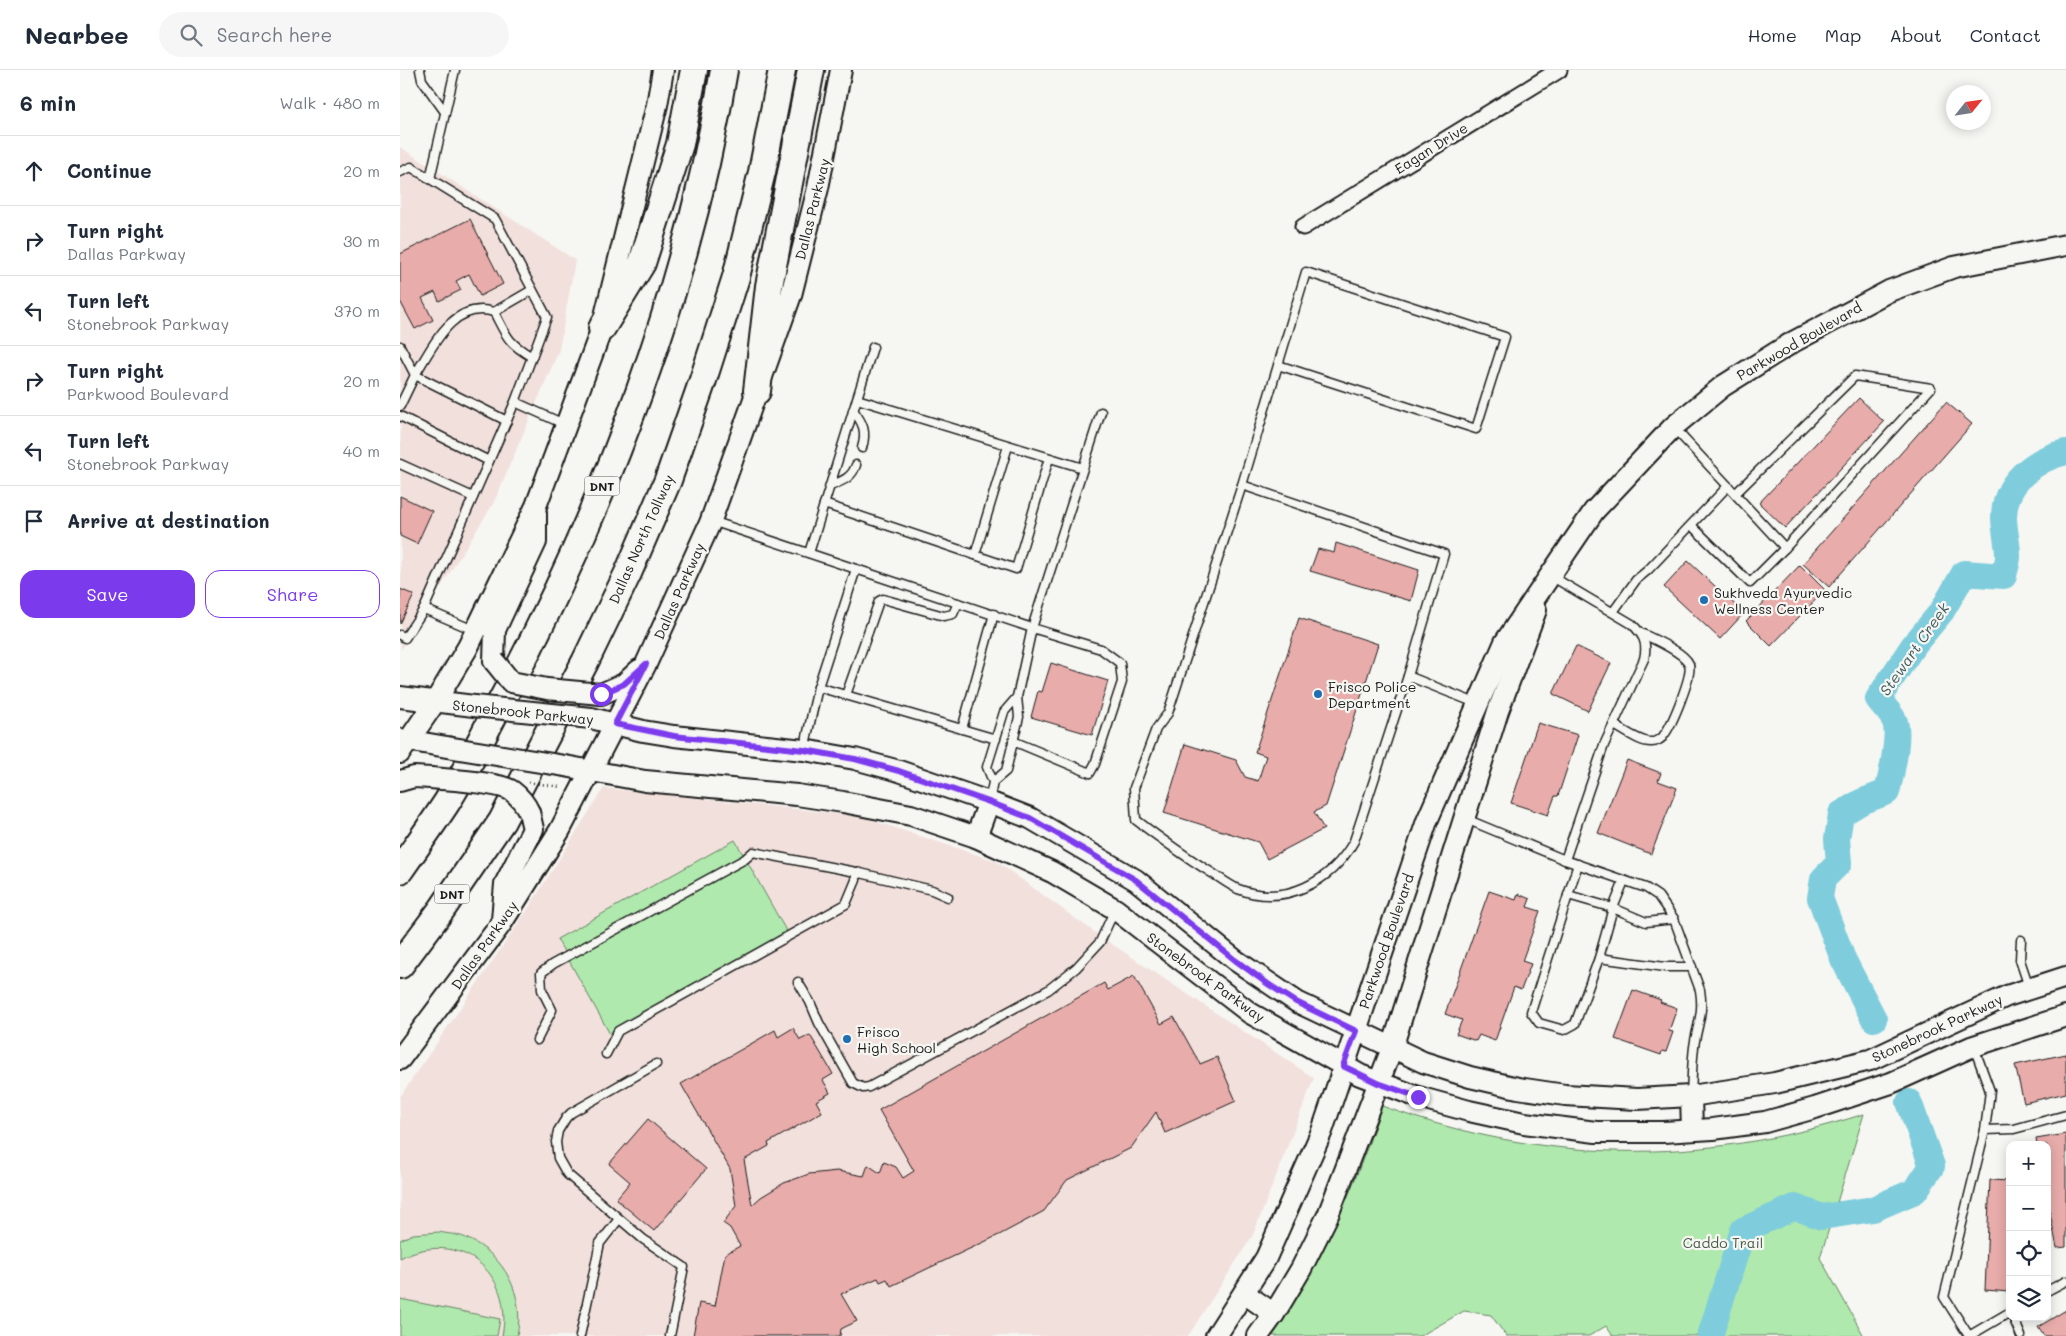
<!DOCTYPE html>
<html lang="en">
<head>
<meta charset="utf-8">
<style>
	body { margin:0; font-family:Mali,sans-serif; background:#f6f6f7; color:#1f2937 }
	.controls { position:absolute; right:15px; bottom:15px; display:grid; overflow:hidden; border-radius:10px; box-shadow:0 2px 12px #0003 }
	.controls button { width:45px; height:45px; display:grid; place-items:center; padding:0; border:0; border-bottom:1px solid #e0e1e3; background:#fff; color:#1f2937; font:25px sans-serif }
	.compass { position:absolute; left:1546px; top:15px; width:45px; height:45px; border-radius:50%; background:#fff; box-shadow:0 2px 12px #0003; rotate:60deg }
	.stop { position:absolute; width:15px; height:15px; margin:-11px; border:4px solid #7c3aed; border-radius:50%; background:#fff }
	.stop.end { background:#7c3aed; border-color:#fff; box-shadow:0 1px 5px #0008 }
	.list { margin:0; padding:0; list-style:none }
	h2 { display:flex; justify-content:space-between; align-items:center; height:65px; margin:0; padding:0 20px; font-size:21px }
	h2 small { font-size:16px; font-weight:400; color:#747a83 }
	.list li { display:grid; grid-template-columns:32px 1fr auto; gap:15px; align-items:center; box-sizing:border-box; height:70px; padding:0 20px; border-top:1px solid #e0e1e3 }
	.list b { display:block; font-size:19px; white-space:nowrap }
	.list p { margin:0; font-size:16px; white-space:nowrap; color:#747a83 }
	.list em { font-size:16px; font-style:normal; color:#747a83 }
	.actions { display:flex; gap:10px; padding:15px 20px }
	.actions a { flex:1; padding:11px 0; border:1px solid #7c3aed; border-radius:15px; text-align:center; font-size:18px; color:#7c3aed }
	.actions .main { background:#7c3aed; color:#fff }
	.icon { flex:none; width:28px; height:28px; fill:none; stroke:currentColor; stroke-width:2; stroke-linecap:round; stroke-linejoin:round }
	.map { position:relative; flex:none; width:1666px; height:1266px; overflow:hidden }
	header { display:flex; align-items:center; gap:30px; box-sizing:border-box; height:70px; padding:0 25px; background:#fff; border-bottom:1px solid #e0e1e3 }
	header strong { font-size:24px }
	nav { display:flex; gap:28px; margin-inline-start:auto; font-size:18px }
	.search { width:350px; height:45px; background:#f6f6f7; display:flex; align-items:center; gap:12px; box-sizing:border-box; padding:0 18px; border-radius:28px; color:#747a83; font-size:19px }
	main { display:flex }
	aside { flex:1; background:#fff }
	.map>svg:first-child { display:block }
	.built { fill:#f2e0dc }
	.green { fill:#afe9ad; stroke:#668264 }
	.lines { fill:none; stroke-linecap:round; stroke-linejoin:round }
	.river { stroke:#7fcddc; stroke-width:26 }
	.building { fill:#e8acaa; stroke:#1c1c1c }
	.lane-casing { stroke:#1c1c1c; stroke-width:11 }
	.street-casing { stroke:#1c1c1c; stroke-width:19 }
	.secondary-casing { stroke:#1c1c1c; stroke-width:24 }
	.highway-casing { stroke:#1c1c1c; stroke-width:30 }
	.lane { stroke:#f6f6f2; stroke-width:8 }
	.street { stroke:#f6f6f2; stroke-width:15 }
	.secondary { stroke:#f6f6f2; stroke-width:20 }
	.highway { stroke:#f6f6f2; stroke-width:26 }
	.secondary-bridge-casing { stroke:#1c1c1c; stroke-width:24; stroke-linecap:butt }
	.path-bridge { stroke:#1c1c1c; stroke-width:2.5; stroke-dasharray:1 4; stroke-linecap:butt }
	.secondary-bridge { stroke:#f6f6f2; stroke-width:20 }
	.route { stroke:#7c3aed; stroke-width:6 }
	.poi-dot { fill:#1f6fb2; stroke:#f6f6f2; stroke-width:2 }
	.labels { text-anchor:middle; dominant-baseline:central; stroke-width:4.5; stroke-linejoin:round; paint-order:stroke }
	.shield { fill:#f6f6f2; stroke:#5d5d5c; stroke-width:1 }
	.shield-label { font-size:12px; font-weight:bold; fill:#1c1c1c }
	.street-label { font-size:14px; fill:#1c1c1c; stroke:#f6f6f2 }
	.poi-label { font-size:14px; fill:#1c1c1c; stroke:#f6f6f2; text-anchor:start }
	.park-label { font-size:14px; fill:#485a48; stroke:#f6f6f2 }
	.water-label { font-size:15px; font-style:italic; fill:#3f5a5f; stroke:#f6f6f2 }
</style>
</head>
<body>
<header>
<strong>Nearbee</strong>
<div class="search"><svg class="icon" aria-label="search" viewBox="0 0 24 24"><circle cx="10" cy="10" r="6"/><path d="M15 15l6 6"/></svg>Search here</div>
<nav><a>Home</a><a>Map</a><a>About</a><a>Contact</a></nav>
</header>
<main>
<aside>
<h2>6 min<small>Walk · 480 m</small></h2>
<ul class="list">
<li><svg class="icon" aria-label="ahead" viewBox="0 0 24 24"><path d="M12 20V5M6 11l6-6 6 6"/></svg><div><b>Continue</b></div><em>20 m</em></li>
<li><svg class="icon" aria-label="right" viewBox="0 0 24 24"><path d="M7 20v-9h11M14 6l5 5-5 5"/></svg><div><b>Turn right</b><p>Dallas Parkway</p></div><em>30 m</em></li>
<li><svg class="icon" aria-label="left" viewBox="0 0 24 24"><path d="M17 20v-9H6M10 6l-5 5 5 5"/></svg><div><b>Turn left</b><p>Stonebrook Parkway</p></div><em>370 m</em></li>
<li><svg class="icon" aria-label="right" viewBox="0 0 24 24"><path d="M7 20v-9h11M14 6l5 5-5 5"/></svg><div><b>Turn right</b><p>Parkwood Boulevard</p></div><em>20 m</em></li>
<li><svg class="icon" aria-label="left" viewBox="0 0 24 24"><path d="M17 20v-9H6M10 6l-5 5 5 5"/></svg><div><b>Turn left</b><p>Stonebrook Parkway</p></div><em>40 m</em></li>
<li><svg class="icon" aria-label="arrive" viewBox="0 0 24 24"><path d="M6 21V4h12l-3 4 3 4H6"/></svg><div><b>Arrive at destination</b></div></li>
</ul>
<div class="actions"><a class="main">Save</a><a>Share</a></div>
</aside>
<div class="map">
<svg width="1666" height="1266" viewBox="0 0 1666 1266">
	<rect width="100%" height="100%" fill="#f6f6f2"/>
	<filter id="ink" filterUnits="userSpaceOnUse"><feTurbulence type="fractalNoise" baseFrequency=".02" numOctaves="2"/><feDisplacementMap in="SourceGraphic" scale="10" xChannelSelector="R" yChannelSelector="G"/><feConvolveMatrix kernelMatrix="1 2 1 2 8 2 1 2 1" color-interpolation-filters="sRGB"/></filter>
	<g filter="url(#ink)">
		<g class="built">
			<path d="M0 77 175 190 159 280 93 434 1 580Z"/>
			<path d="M204 718 459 746 596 791 701 867 914 1008 853 1165 788 1266H0V1027L128 839Z"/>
		</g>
		<g class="green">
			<path d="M335 770 389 866 211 966 157 869Z"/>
			<path d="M982 1036C1142 1094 1302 1096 1464 1044L1420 1188 1464 1266H1213L1206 1256 1189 1266H1106L1091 1245 1064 1241 1020 1266H873C923 1192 953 1120 982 1036Z"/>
			<path d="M39 1162C48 1164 58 1164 66 1168 105 1185 125 1225 117 1266H102C115 1202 58 1158 0 1188V1170L13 1164Z"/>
			<path d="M0 1229 100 1249 97 1266H0Z"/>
		</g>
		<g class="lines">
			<g class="river">
				<path d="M1474 949 1443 889 1420 828 1423 809 1439 793 1437 769 1441 744 1461 732 1487 722C1491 707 1500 666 1495 652 1492 644 1483 636 1478 629L1513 576 1542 541 1564 503 1604 506C1605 499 1608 493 1608 486 1608 473 1604 460 1604 447 1604 412 1635 389 1666 382"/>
				<path d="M1310 1266 1343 1160 1395 1137 1422 1147 1473 1139 1515 1121 1532 1096 1509 1032"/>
			</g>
		</g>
		<g class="building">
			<path d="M70 149 103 214 80 226 69 204 56 211 61 220 39 231 35 222 22 228 33 250 15 259 0 231V184Z"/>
			<path d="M1459 328 1484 352 1385 458 1359 433Z"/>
			<path d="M1546 332 1572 354 1429 517 1403 494Z"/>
			<path d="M0 426 32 441 17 474 0 466Z"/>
			<path d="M936 473 1019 500 1011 531 910 501 918 479 934 483Z"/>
			<path d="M1288 491 1344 543 1320 569 1264 517Z"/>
			<path d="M1400 495 1425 520 1371 576 1346 551Z"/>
			<path d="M0 519 14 525 0 554Z"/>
			<path d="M899 548 978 574 926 736 914 742 924 759 867 789 858 772 764 743 785 674 836 690 845 707 858 711 866 686 855 682Z"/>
			<path d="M1176 576 1211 593 1188 641 1153 624Z"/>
			<path d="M651 593 708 611 692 665 631 647 638 621 642 622Z"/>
			<path d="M1138 653 1178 665 1158 726H1155L1148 745 1111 733Z"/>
			<path d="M1227 690 1261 703 1258 711 1277 718 1251 784 1198 763Z"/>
			<path d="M1089 821 1116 830 1118 824 1130 829 1127 837 1140 841 1122 891 1131 894 1121 920 1114 917 1095 971 1079 965 1076 971 1056 964 1062 950 1045 944Z"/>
			<path d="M734 906 761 954 774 947 800 994 817 987 836 1031 765 1063 756 1042 731 1078 667 1110 644 1141 601 1164 491 1216 487 1209 480 1212 478 1208 441 1224 457 1251 441 1259 440 1266H293L299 1233 315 1236 325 1184 340 1176 330 1158 323 1153 336 1136 330 1099 281 1014 375 960 378 967 393 958 400 970 410 965 433 1004 423 1010 430 1023 416 1031 422 1042 368 1073 369 1076 344 1090 352 1135 361 1127 384 1113 409 1104 437 1101 464 1106 468 1095 480 1103 484 1092 496 1097 503 1108 514 1101 479 1040 704 913 708 920Z"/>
			<path d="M1233 920 1261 930 1260 932 1277 938 1269 961 1273 962 1266 982 1262 981 1261 985 1215 969Z"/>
			<path d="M1666 984V1023L1624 1033 1615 995Z"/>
			<path d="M248 1049 306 1099 254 1161 216 1129 230 1112 209 1094Z"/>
			<path d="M1666 1064V1177L1657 1178 1647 1128V1075H1637L1636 1069Z"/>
			<path d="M1590 1110 1610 1111V1222L1585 1220Z"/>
			<path d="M1666 1240V1266H1644L1638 1257Z"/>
		</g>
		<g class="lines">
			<defs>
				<g id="lane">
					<path d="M20 0 22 10 45 42"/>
					<path d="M0 102 11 97 95 149 147 247 115 332"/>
					<path d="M30 109 55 0"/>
					<path d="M94 242C107 267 107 272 132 287"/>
					<path d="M0 276 15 305 0 336"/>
					<path d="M457 329 683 398"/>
					<path d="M453 340C463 353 467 361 462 378"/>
					<path d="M0 346 89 391"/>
					<path d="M107 351 15 305C33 276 53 230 94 242L132 220"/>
					<path d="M0 394 73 427"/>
					<path d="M842 415 1044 484 1008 606 954 771C931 812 885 837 838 819 829 815 820 808 812 803 786 787 761 769 736 750L734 718 756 659 768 643Z"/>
					<path d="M842 415 906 202 1105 267 1076 359 878 295"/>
					<path d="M430 416C442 411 452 408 456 395"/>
					<path d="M1328 416 1335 424 1385 478 1531 318 1455 306 1335 424"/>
					<path d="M424 434 575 485 608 376"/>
					<path d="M312 451 456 499"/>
					<path d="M1291 455 1350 513 1385 478"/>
					<path d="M409 483 473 277"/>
					<path d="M575 485 616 499 649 388"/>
					<path d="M1151 506 1232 554C1243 565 1248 572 1244 589L1204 675 1165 790"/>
					<path d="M1213 542 1236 510 1248 500 1328 416 1274 358"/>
					<path d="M76 561 24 539 115 332 166 355"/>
					<path d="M0 565 5 568 24 539"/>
					<path d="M1008 606 1078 634"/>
					<path d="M418 617 596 669"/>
					<path d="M446 625 479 531 483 529 544 546 553 544 558 533"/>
					<path d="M1214 655C1224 660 1240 673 1252 672 1256 672 1262 669 1264 665 1272 655 1293 605 1289 594 1284 582 1253 569 1241 563"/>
					<path d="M562 659 594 544"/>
					<path d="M613 671 690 703 695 694 722 612 720 593 701 579 632 558 701 342"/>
					<path d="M404 680 418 617 456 499 632 558 617 627"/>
					<path d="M589 732 593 712 606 701 619 647 617 627 604 642 587 697 593 712"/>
					<path d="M1066 749 1165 790 1246 818 1258 826 1274 849 1300 920C1304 945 1297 954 1294 977 1292 992 1292 1008 1291 1024"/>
					<path d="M1178 794 1131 942 1139 953 1164 960 1175 954 1199 888"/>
					<path d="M1168 825 1213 838 1224 811"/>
					<path d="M1274 849 1246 852 1213 838 1199 888 1265 897H1292"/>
					<path d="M1621 870 1620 890 1629 917"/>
					<path d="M398 912 410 932 419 953 453 1013 463 1018 469 1017 648 920 676 898 700 872 715 839"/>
					<path d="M137 970 152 940 142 920 141 903 153 894 345 789 353 782 456 802"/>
					<path d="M1574 977 1590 1021 1585 1060 1544 1227 1569 1266 1610 1242"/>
					<path d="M206 984 218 961 446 834 456 810V802L532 820 548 827"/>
					<path d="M256 994 171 1043 166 1048 158 1061 156 1072 158 1088 167 1104 243 1169 284 1197 270 1266"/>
					<path d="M1585 1060 1614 1059 1666 1045"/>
					<path d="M1647 1221 1666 1211"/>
					<path d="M1613 1247 1621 1266"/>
					<path d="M180 1266 200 1173 219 1149"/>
				</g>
				<path id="street" d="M903 157 1159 0"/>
				<g id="secondary">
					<path d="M94 591 95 560 136 472V443"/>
					<path d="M201 624 224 614 239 600"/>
					<path d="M0 627 74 636"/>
					<path d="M191 648 243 661 274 666 404 680 455 689 499 701 589 732 630 748 736 810 835 890 897 932 1023 992 1070 1007 1118 1018 1165 1025 1237 1029 1291 1026 1375 1013 1470 990 1607 926 1666 907"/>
					<path d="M0 669 47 677"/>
					<path d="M0 683 35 632 68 577 136 436 202 258 257 35 263 0"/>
					<path d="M165 696 245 711 397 725 443 732 511 745 576 767 652 802 715 839 850 943 960 1005 1018 1027 1069 1041 1124 1053 1196 1062H1263L1313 1059 1365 1052 1415 1038 1491 1013 1571 977 1666 946"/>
					<path d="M0 711 14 707 31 708"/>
					<path d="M576 767 589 732"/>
					<path d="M102 850 105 814 133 759 129 742"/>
					<path d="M0 989 101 854 160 760 246 594 310 453 391 225 418 118 441 0"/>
					<path d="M1291 1026 1292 1060"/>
					<path d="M844 1223 874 1244"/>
					<path d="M816 1266 866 1188 922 1061 1027 751 1105 572 1194 441 1273 357 1323 316 1393 272 1489 221 1554 197 1666 175"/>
					<path d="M858 1266 874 1244 901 1199 928 1145 992 978 1098 641 1136 540"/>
				</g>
				<g id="highway">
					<path d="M202 258 242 193 280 74 294 0"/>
					<path d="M357 321 369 216 411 0"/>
					<path d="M0 800C16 777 32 755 47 732 68 699 84 662 103 628 206 435 289 216 324 0"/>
					<path d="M0 895 42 839 102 751 185 592 228 503 268 410 303 310 336 207 362 102 382 0"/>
				</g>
			</defs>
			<use href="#lane" class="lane-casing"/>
			<use href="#street" class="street-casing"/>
			<use href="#secondary" class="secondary-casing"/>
			<use href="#highway" class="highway-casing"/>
			<use href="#lane" class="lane"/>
			<use href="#street" class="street"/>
			<use href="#secondary" class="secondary"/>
			<use href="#highway" class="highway"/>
			<defs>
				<g id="secondary-bridge">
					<path d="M94 591 111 612 147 619 201 624"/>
					<path d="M74 636 191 648"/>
					<path d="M47 677 165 696"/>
					<path d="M31 708C49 710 99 712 112 721 120 727 125 733 129 742"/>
				</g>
			</defs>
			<use href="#secondary-bridge" class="secondary-bridge-casing"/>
			<path class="path-bridge" d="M128 712 161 717"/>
			<use href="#secondary-bridge" class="secondary-bridge"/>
		</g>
	</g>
	<g class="lines" filter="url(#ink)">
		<path class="route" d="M201 624 224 614 246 594 215 654 274 666 404 680 455 689 499 701 589 732 630 748 736 810 835 890 868 914 896 932 956 961 943 996 978 1013 1018 1027"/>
	</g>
	<g class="poi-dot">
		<circle cx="1304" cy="530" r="5"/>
		<circle cx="918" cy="624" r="5"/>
		<circle cx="447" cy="969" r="5"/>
	</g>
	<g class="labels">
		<g class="shield">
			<rect x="184.5" y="406.5" width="35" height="19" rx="4"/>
			<rect x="34.5" y="814.5" width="35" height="19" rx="4"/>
		</g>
		<g class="shield-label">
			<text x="202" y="416">DNT</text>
			<text x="52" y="824">DNT</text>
		</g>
		<g class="street-label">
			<text transform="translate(1031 78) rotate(-32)">Eagan Drive</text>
			<text transform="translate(412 139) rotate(-76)">Dallas Parkway</text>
			<text transform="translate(1399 271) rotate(-30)">Parkwood Boulevard</text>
			<text transform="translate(241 469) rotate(-66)">Dallas North Tollway</text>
			<text transform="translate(279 521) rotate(-66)">Dallas Parkway</text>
			<text transform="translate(123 642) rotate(6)">Stonebrook Parkway</text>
			<text transform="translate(986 871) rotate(-71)">Parkwood Boulevard</text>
			<text transform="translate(84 875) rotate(-55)">Dallas Parkway</text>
			<text transform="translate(806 907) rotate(36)">Stonebrook Parkway</text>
			<text transform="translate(1537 958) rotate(-25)">Stonebrook Parkway</text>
		</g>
		<g class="poi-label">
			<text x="1314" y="522">Sukhveda Ayurvedic<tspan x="1314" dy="16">Wellness Center</tspan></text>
			<text x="928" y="616">Frisco Police<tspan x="928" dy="16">Department</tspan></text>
			<text x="457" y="961">Frisco<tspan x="457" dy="16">High School</tspan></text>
		</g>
		<g class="park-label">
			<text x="1323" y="1172">Caddo Trail</text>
		</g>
		<g class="water-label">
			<text transform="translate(1514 579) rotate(-55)">Stewart Creek</text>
		</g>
	</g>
</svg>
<div class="controls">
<button>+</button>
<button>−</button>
<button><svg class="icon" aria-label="locate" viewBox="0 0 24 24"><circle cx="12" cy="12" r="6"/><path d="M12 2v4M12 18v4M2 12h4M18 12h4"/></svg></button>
<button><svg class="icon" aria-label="layers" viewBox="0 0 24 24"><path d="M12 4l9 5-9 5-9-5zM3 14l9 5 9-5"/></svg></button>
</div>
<svg class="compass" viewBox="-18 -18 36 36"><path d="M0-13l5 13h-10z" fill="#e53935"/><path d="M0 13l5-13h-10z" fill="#747a83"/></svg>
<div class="stop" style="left:201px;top:624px"></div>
<div class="stop end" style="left:1018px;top:1027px"></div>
</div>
</main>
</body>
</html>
